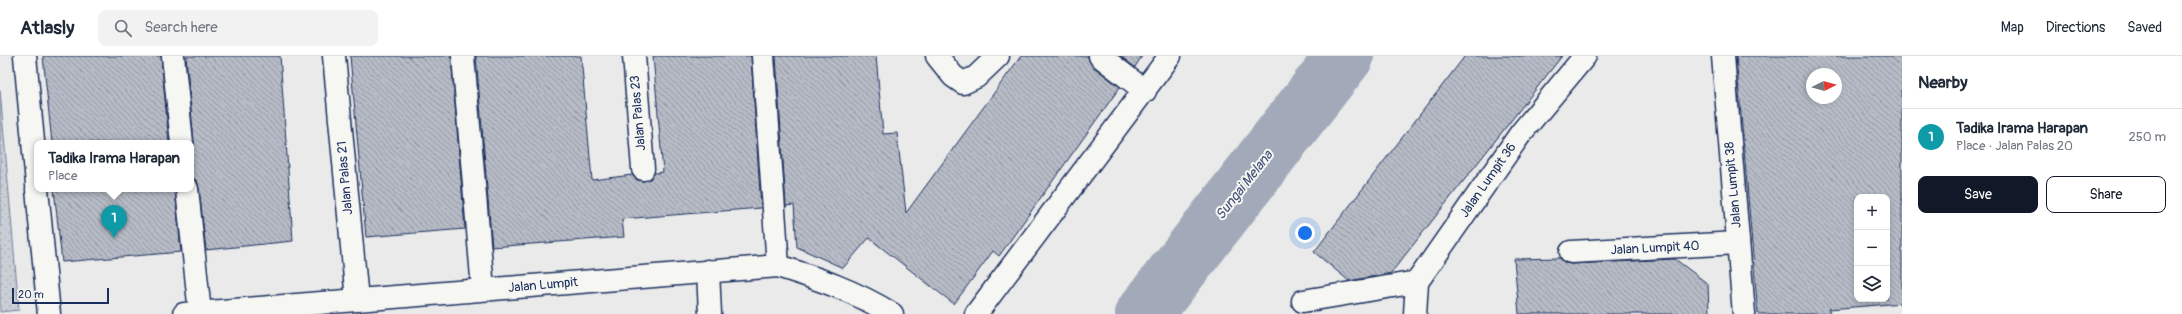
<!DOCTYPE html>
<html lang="en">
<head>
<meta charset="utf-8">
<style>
	body { margin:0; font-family:Pangolin,sans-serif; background:#f2f2f3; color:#1f2937 }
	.controls { position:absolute; right:12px; bottom:12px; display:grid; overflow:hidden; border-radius:8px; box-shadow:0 2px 6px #0003 }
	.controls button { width:36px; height:36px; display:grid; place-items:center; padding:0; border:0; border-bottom:1px solid #e0e1e3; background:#fff; color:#1f2937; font:20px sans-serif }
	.compass { position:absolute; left:1806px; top:12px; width:36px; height:36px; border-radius:50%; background:#fff; box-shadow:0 2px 6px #0003; rotate:85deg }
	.scale { position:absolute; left:12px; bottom:10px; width:97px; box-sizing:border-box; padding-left:4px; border:2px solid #1b2f5e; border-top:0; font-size:11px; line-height:14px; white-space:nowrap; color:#1b2f5e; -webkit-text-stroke:3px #f6f6f2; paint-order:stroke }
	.you { position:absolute; left:1305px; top:177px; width:14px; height:14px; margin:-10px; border:3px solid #fff; border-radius:50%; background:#1a73e8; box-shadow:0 0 0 6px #1a73e833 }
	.badge { display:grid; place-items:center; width:26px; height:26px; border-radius:50%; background:#111827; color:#fff; font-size:13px; font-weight:700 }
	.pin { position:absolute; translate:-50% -33px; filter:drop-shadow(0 1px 2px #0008) }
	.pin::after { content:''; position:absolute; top:21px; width:14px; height:12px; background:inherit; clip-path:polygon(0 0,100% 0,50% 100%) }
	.popup { position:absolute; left:34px; top:84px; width:160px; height:52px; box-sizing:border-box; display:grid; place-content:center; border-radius:8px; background:#fff; filter:drop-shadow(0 1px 3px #0005); font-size:13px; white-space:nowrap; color:#747a83 }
	.popup b { font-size:15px; color:#1f2937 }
	.popup::after { content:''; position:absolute; left:50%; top:100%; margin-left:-8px; border:8px solid transparent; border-top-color:#fff }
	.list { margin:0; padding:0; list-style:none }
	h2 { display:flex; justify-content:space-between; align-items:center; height:52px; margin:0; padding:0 16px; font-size:17px }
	h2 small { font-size:13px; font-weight:400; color:#747a83 }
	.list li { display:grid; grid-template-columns:26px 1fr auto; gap:12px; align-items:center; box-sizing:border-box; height:56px; padding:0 16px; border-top:1px solid #e0e1e3 }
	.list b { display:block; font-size:15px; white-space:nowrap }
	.list p { margin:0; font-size:13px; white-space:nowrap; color:#747a83 }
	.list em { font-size:13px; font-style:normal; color:#747a83 }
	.actions { display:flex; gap:8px; padding:12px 16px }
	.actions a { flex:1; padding:9px 0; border:1px solid #111827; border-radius:8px; text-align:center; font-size:14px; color:#111827 }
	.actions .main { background:#111827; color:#fff }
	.icon { flex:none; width:22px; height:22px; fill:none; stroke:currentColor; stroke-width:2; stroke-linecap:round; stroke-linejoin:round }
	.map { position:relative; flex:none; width:1902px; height:258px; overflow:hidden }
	header { display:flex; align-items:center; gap:24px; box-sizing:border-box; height:56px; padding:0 20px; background:#fff; border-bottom:1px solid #e0e1e3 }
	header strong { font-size:19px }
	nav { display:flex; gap:22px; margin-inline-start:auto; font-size:14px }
	.search { width:280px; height:36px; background:#f2f2f3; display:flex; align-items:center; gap:10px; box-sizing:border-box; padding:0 14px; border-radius:8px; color:#747a83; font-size:15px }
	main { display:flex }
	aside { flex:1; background:#fff }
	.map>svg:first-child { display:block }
	.grass { fill:url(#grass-dots); stroke:#727e9a }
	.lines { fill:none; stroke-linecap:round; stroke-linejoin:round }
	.river { stroke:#a2aaba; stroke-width:58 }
	.building { fill:url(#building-back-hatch); stroke:#1b2f5e; fill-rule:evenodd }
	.minor-casing { stroke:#1b2f5e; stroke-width:25 }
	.minor { stroke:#f6f6f2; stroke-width:22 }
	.labels { text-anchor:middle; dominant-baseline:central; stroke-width:4; stroke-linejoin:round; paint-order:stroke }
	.street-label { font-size:13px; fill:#1b2f5e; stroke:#f6f6f2 }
	.water-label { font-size:14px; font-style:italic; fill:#44547a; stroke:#f6f6f2 }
</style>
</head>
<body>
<header>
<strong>Atlasly</strong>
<div class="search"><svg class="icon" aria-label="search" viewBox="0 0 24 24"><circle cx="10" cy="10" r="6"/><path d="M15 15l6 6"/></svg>Search here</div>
<nav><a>Map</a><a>Directions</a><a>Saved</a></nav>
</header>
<main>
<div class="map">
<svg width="1902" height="258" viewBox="0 0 1902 258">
	<defs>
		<pattern id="grass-dots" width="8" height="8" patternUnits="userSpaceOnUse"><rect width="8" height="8" fill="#caced5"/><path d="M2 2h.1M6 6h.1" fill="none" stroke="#adb1b9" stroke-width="1.8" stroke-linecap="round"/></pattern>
		<pattern id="building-back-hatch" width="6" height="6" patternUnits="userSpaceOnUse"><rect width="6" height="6" fill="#b6bbc6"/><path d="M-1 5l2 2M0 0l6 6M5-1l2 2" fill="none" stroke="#9398a4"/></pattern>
	</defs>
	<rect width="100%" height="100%" fill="#e9eae9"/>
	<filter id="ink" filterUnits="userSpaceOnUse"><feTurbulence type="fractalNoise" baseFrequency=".025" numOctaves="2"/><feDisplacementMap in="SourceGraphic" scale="8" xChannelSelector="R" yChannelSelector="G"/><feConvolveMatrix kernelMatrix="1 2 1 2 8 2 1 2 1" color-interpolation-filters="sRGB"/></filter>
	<g filter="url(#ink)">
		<path class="grass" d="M0 34 19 254 0 256Z"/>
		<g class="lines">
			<path class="river" d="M1144 258 1345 0"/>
		</g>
		<g class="building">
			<path d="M43 0H161L169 87H52Z"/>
			<path d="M186 0H280L293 185 206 194 199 132 197 125 191 121V95L194 86Z"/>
			<path d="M350 0H451L465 173 366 181Z"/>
			<path d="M476 0H581L592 124 632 119 637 124 644 125 650 123 655 117 663 116 653 0H751L761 152 622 163 624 181 492 191Z"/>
			<path d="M776 0H876L883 78 897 77 906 157 1021 0H1088L1092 10 1120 31 999 200 993 195 954 248 869 182 843 212 797 191 794 149 786 150Z"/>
			<path d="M1120 0H1142L1135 11Z"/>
			<path d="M1465 0H1562L1391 217 1349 225 1314 196Z"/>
			<path d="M1736 0H1902V247L1829 253 1830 258H1758ZM1812 18H1836V42H1812ZM1857 141H1887V243H1857Z"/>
			<path d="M54 133H175L181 196 62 206Z"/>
			<path d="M1560 202 1565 207 1572 208 1675 203 1708 228 1709 258H1519L1514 203Z"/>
		</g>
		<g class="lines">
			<defs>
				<g id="minor">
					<path d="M25 0 37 128"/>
					<path d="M173 0 182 87"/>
					<path d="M334 0 357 244"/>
					<path d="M463 0 483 233"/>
					<path d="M634 0 643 113"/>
					<path d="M763 0 778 210"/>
					<path d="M937 0 953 20 963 27 976 21 998 0"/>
					<path d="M1100 0 1145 35"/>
					<path d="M1723 0 1744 258"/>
					<path d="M37 133 49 258"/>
					<path d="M187 133 200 257"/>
					<path d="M1571 196 1738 187"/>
					<path d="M708 215 710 258"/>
					<path d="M1303 245 1417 226"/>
					<path d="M184 258 778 210C819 223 855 235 892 258"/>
					<path d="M976 258 1170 0"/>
					<path d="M1415 258 1417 226 1521 77 1585 0"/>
				</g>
			</defs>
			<use href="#minor" class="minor-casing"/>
			<use href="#minor" class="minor"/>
		</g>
	</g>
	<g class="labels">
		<g class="street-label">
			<text transform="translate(638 57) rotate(-95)">Jalan Palas 23</text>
			<text transform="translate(345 122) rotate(-95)">Jalan Palas 21</text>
			<text transform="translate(1488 124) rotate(-55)">Jalan Lumpit 36</text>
			<text transform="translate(1733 129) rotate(-95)">Jalan Lumpit 38</text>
			<text transform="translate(1655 192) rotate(-3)">Jalan Lumpit 40</text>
			<text transform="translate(543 229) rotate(-5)">Jalan Lumpit</text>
		</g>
		<g class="water-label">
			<text transform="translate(1244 129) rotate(-52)">Sungai Melana</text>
		</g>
	</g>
</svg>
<div class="controls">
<button>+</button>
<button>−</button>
<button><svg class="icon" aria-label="layers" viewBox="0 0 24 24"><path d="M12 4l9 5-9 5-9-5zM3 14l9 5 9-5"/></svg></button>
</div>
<svg class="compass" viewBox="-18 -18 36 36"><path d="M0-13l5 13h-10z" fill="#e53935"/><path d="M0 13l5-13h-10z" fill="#747a83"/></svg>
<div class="scale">20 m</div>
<div class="you"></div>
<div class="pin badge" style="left:114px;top:182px;background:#0f9aa8">1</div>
<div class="popup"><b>Tadika Irama Harapan</b>Place</div>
</div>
<aside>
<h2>Nearby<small></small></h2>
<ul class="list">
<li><span class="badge" style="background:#0f9aa8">1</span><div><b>Tadika Irama Harapan</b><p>Place · Jalan Palas 20</p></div><em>250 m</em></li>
</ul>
<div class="actions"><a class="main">Save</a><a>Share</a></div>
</aside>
</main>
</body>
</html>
